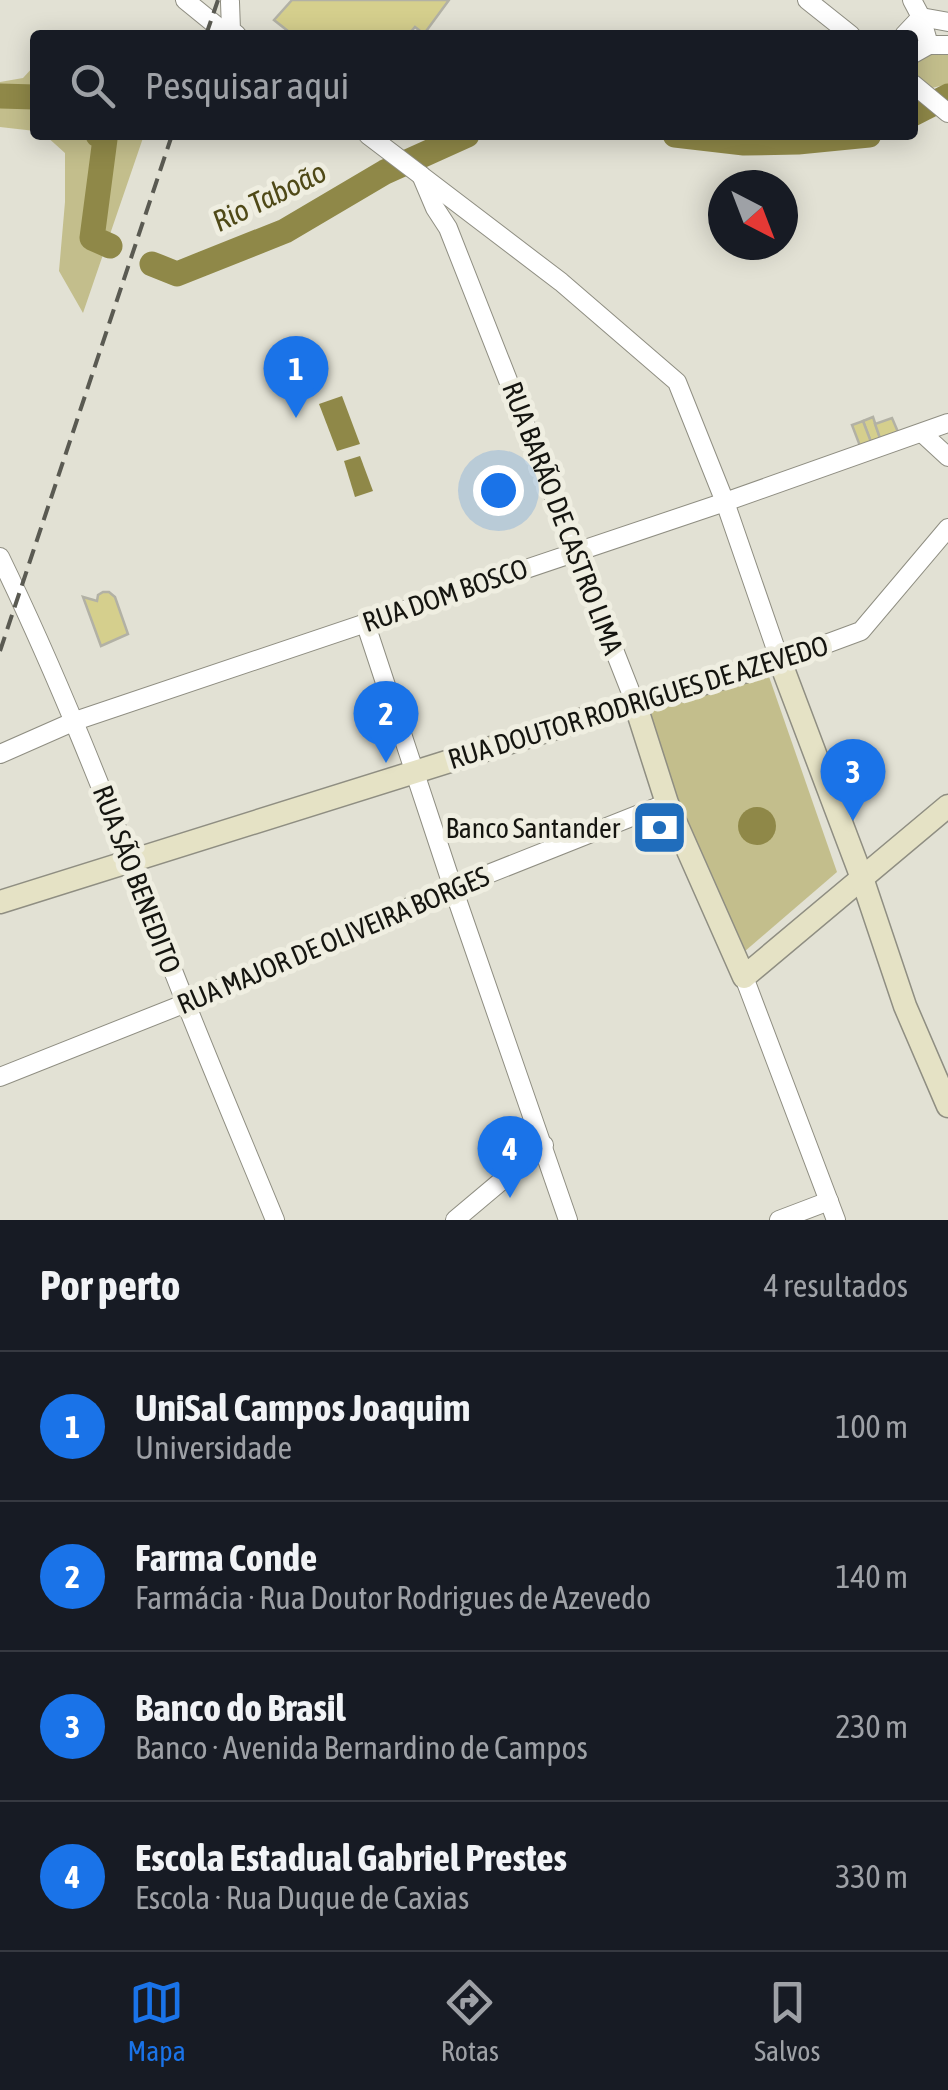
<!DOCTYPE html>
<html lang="pt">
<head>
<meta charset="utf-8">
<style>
	body { margin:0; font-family:"Asap Condensed",sans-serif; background:#20242c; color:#f1f3f6 }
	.compass { position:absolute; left:708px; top:170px; width:90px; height:90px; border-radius:50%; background:#171b24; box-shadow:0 5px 25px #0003; rotate:138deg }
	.you { position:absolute; left:498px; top:490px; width:35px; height:35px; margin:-25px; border:8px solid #fff; border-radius:50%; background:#1a73e8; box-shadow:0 0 0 15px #1a73e833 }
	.badge { display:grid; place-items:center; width:65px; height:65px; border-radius:50%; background:#1a73e8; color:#fff; font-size:32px; font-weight:700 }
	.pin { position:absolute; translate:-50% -82px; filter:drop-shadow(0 2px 5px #0008) }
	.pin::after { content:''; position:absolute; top:52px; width:35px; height:30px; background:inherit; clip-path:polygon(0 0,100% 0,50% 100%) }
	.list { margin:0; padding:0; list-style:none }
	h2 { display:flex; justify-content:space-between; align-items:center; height:130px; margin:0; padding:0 40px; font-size:42px }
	h2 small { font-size:32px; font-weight:400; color:#9ea1a6 }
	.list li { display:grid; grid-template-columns:65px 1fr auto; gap:30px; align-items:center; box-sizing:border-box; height:150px; padding:0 40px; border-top:2px solid #363941 }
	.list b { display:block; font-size:38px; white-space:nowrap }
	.list p { margin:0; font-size:32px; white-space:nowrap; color:#9ea1a6 }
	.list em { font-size:32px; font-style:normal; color:#9ea1a6 }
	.icon { flex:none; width:55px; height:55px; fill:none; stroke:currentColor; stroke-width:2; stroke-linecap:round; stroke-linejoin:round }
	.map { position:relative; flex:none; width:948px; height:1220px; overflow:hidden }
	.search { position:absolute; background:#171b24; box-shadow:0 5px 25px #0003; left:30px; right:30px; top:30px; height:110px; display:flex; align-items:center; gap:25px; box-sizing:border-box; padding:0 35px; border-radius:10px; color:#9ea1a6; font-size:38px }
	.sheet { height:730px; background:#171b24 }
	nav { display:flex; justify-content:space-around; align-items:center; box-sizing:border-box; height:140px; border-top:2px solid #363941; background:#171b24; font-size:28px; color:#9ea1a6 }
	nav a { display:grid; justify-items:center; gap:5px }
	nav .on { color:#1a73e8 }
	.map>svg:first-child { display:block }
	.green { fill:#c3be8c }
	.water { fill:#8f8848 }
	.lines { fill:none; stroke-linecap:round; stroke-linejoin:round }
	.river { stroke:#8f8848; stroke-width:25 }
	.building { fill:#d5cf8d; stroke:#b2b1a5; stroke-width:2.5 }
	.street-casing { stroke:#8f8e82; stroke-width:20 }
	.secondary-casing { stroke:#8f8e82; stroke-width:25 }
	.street { stroke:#fff; stroke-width:18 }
	.secondary { stroke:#e5e2c5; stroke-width:22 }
	.rail { stroke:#5a5a52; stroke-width:4; stroke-dasharray:15 8; stroke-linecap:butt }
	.labels { text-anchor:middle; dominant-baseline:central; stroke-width:10; stroke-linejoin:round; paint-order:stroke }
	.street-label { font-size:28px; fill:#151510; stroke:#efeee1 }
	.poi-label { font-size:28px; fill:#151510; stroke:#efeee1; text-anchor:end }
	.water-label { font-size:30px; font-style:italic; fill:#4f4917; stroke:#efeee1 }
</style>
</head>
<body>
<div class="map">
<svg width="948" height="1220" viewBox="0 0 948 1220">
	<rect width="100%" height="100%" fill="#e2e1d4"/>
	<g class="green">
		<path d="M925 51H948V84L928 89 913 72V57Z"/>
		<path d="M35 65V131L0 127V82L23 78Z"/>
		<path d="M45 135H144L83 313 59 271 65 202V153Z"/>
		<path d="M766 668 837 872 737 958 675 798 644 706Z"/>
	</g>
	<g class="water">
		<path d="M342 396 360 444 337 451 319 404Z"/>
		<path d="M360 456 373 491 355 497 344 461Z"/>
		<circle cx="757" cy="826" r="19"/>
	</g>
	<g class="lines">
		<g class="river">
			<path d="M0 96 35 97"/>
			<path d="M913 114 948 96"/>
			<path d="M98 135 105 139 92 238 110 246"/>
			<path d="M675 135 744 143 798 142 869 135"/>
			<path d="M152 264 177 274 285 231 385 172 467 135"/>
		</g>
	</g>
	<g class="building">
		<path d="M292 0H449L424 34 415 27 408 35H293L274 20Z"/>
		<path d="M873 417 880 438 871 442 863 421Z"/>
		<path d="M892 418 898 432 880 438 875 424Z"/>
		<path d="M863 421 871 442 860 446 852 425Z"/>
		<path d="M103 592H109L115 597 128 634 101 646 83 597 97 601 98 595Z"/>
	</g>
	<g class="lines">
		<defs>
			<g id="street">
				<path d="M185 0 228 35"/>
				<path d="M807 0 851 35"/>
				<path d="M912 0 921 17 929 45"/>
				<path d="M230 2 231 30 237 35"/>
				<path d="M921 17 948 22"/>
				<path d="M904 35 921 17"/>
				<path d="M913 54 929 45H948"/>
				<path d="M913 84 948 113"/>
				<path d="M368 135 561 282 677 382 725 502 780 661 861 631 948 528"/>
				<path d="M421 175 435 208 448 228 635 703"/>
				<path d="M922 433 948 457"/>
				<path d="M0 557C70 701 126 852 185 1001 214 1074 245 1147 275 1220"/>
				<path d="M365 622 453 888 568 1220"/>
				<path d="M0 754 75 721 725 502 948 423"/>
				<path d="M744 977 836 1220"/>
				<path d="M0 1077 186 1003 453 888 667 803"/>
				<path d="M455 1220 544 1145"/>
				<path d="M779 1220 829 1201"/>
			</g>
			<g id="secondary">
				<path d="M635 703 667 803 744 977 948 806"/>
				<path d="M0 902 635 703 780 661 862 878 905 1006 948 1106"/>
			</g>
		</defs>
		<use href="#street" class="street-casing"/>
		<use href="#secondary" class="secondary-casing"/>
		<use href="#street" class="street"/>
		<use href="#secondary" class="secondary"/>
		<g class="rail">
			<path d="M206 35 218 0"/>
			<path d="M0 651 172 135"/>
		</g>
	</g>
	<defs>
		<symbol id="bank-square" viewBox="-11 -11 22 22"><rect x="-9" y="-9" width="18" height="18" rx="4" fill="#206dbc" stroke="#efeee1"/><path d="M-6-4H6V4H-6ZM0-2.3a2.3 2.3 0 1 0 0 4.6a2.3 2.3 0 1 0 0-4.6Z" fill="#fff"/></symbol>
	</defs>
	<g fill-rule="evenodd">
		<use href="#bank-square" x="628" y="796" width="63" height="63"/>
	</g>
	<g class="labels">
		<g class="street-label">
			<text transform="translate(563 518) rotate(69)">RUA BARÃO DE CASTRO LIMA</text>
			<text transform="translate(445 595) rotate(-19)">RUA DOM BOSCO</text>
			<text transform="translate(638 702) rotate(-17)">RUA DOUTOR RODRIGUES DE AZEVEDO</text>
			<text transform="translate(137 879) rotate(69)">RUA SÃO BENEDITO</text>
			<text transform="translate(333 940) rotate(-23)">RUA MAJOR DE OLIVEIRA BORGES</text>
		</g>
		<g class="poi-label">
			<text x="620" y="828">Banco Santander</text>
		</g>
		<g class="water-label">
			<text transform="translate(269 196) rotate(-26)">Rio Taboão</text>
		</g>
	</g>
</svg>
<svg class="compass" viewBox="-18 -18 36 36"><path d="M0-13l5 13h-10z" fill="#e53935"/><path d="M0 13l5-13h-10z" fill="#9ea1a6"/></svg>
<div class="you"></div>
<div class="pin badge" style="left:296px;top:418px">1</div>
<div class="pin badge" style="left:386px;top:763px">2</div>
<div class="pin badge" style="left:853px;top:821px">3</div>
<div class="pin badge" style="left:510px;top:1198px">4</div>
<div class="search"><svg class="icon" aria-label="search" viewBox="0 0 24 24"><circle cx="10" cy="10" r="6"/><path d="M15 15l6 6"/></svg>Pesquisar aqui</div>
</div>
<section class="sheet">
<h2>Por perto<small>4 resultados</small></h2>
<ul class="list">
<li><span class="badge">1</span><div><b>UniSal Campos Joaquim</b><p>Universidade</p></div><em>100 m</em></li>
<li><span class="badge">2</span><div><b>Farma Conde</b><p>Farmácia · Rua Doutor Rodrigues de Azevedo</p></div><em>140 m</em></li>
<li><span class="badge">3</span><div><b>Banco do Brasil</b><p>Banco · Avenida Bernardino de Campos</p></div><em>230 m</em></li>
<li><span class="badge">4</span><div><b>Escola Estadual Gabriel Prestes</b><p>Escola · Rua Duque de Caxias</p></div><em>330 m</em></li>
</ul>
</section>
<nav>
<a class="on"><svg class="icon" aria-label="map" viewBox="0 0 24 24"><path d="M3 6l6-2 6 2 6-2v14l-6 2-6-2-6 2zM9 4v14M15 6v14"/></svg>Mapa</a>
<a><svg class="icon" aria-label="directions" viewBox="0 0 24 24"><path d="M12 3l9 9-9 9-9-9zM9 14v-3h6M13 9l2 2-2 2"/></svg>Rotas</a>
<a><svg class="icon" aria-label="saved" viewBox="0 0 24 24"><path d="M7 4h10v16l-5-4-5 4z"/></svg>Salvos</a>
</nav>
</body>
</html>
